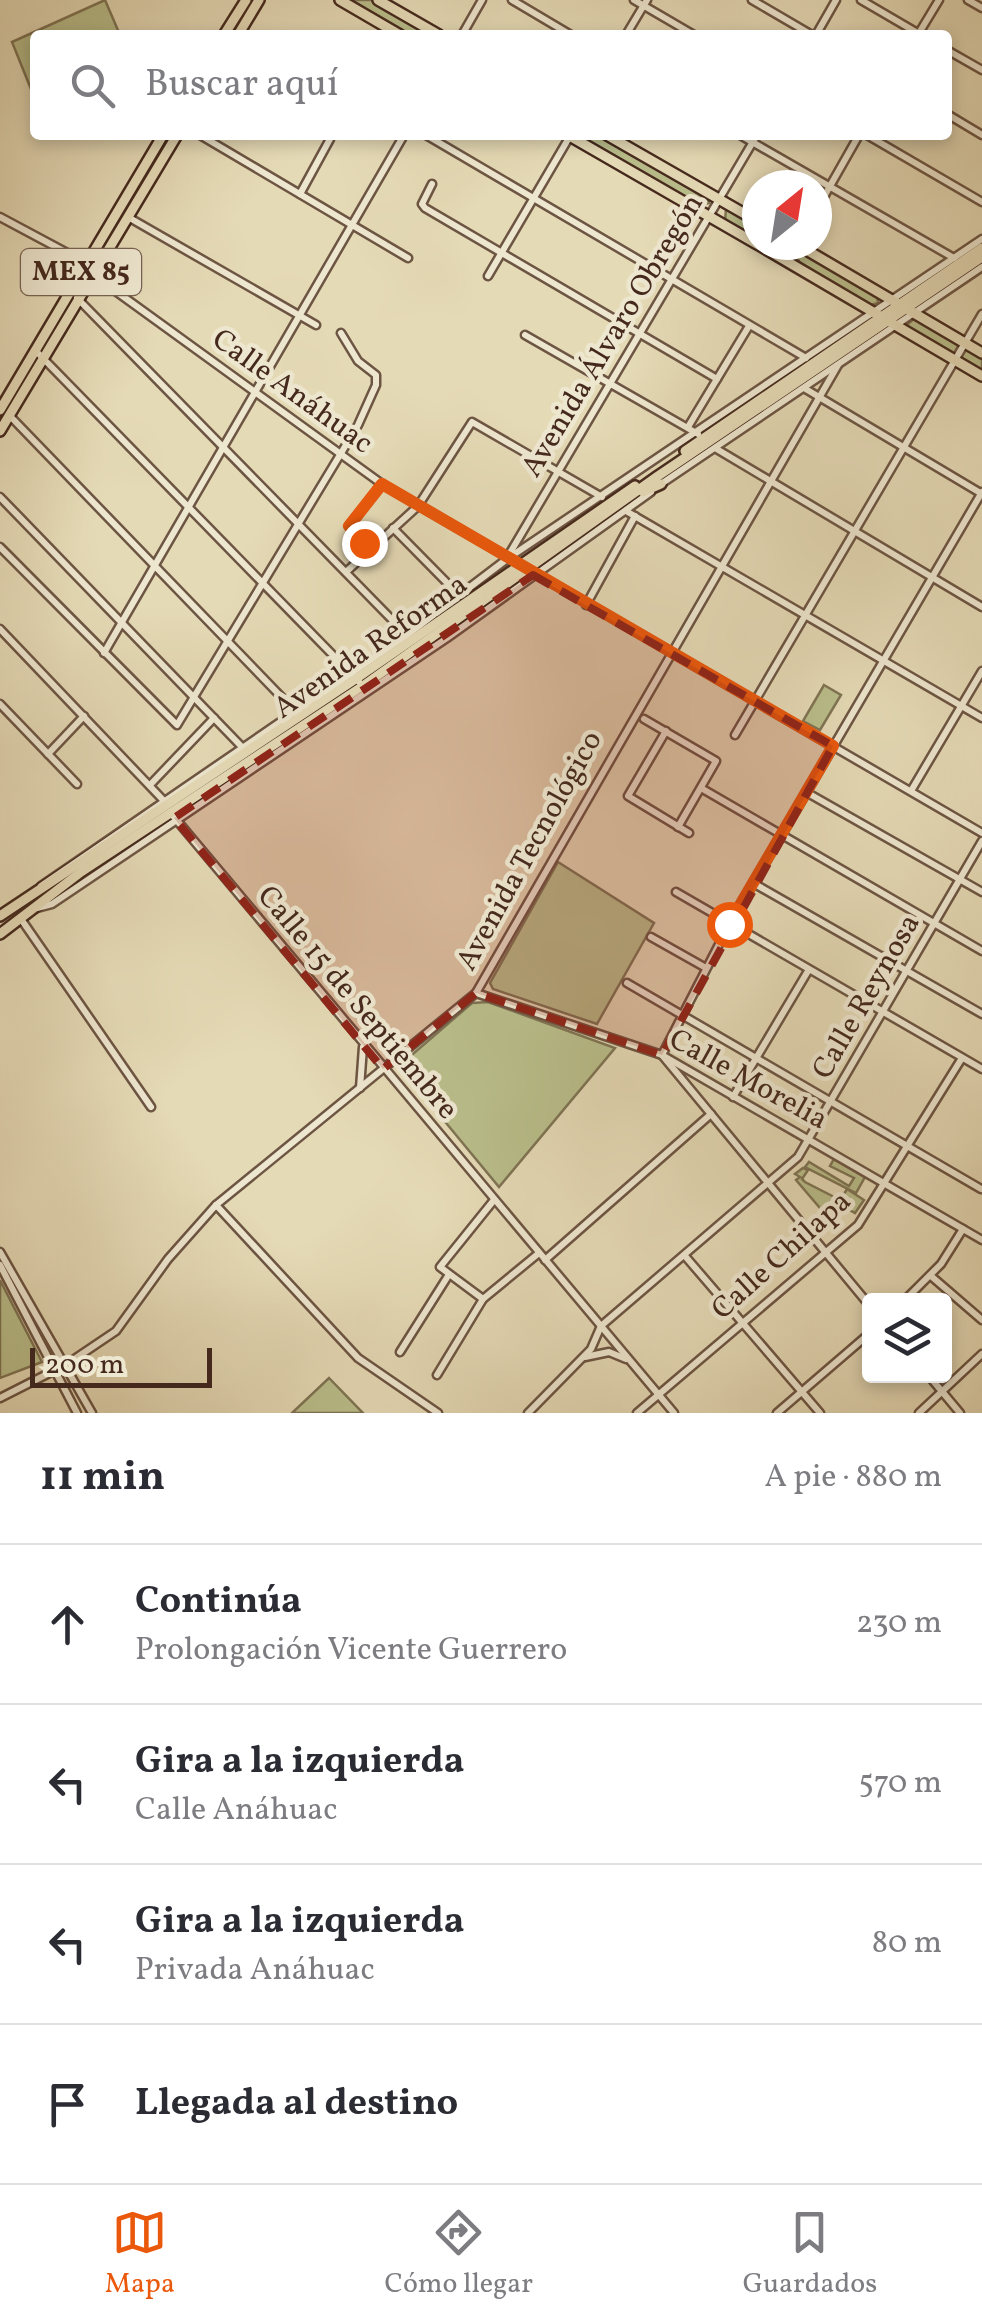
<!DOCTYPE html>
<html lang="es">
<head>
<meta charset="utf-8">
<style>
	body { margin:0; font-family:Vollkorn,serif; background:#f7f7f7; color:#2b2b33 }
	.controls { position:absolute; right:30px; bottom:30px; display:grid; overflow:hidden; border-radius:10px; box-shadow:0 5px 15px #0003 }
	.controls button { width:90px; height:90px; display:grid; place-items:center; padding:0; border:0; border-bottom:2px solid #e1e1e2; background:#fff; color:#2b2b33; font:50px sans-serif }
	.compass { position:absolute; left:742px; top:170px; width:90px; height:90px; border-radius:50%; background:#fff; box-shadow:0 5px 15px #0003; rotate:30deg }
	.scale { position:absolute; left:30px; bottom:25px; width:182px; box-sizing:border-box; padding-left:10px; border:5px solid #45291d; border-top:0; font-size:28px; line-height:35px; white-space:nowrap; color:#45291d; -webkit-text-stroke:8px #eee7d0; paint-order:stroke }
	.stop { position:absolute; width:30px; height:30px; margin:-22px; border:8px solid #ea580c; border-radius:50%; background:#fff }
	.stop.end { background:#ea580c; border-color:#fff; box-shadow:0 2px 10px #0008 }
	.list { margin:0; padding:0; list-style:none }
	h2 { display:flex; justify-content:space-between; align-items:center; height:130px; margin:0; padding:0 40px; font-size:42px }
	h2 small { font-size:32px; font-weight:400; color:#7c7c81 }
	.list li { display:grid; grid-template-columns:65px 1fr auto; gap:30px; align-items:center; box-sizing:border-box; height:160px; padding:0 40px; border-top:2px solid #e1e1e2 }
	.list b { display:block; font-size:38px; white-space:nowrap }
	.list p { margin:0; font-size:32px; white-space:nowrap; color:#7c7c81 }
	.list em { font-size:32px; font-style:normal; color:#7c7c81 }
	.icon { flex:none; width:55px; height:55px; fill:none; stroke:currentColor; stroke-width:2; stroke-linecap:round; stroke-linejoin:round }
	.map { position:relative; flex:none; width:982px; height:1413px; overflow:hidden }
	.search { position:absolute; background:#fff; box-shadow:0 5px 15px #0003; left:30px; right:30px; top:30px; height:110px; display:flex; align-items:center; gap:25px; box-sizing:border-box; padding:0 35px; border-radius:10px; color:#7c7c81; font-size:38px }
	.sheet { height:770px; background:#fff }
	nav { display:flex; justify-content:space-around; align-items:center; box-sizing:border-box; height:140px; border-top:2px solid #e1e1e2; background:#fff; font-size:28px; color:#7c7c81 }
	nav a { display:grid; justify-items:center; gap:5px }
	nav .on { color:#ea580c }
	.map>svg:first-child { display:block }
	.green { fill:#b9be8b; stroke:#7f7454; stroke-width:2.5 }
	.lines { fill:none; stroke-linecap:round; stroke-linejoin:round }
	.minor-casing { stroke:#6d5543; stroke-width:11 }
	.major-casing { stroke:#45291d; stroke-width:14 }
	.minor { stroke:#eee7d0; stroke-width:6 }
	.major { stroke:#e5dab6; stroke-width:9 }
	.route { stroke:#ea580c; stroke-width:12 }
	.marked { fill:#8f2418; fill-opacity:0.2; stroke:#8f2418; stroke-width:8; stroke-dasharray:20 12; stroke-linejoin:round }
	.labels { text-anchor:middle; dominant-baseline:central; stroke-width:9; stroke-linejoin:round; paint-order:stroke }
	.shield { fill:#eee7d0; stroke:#786253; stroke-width:2.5 }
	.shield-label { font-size:28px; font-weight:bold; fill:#45291d }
	.street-label { font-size:30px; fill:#45291d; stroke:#eee7d0 }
</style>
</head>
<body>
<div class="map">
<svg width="982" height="1413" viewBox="0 0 982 1413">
	<rect width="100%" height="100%" fill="#e5dab6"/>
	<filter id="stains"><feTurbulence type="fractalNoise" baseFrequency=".002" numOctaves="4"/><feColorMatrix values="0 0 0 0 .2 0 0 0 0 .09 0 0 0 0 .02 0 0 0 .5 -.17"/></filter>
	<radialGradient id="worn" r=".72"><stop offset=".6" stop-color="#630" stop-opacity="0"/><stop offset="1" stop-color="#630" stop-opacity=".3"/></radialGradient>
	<g class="green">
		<path d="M105 0 120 35H35V99L12 42Z"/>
		<path d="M343 0H374L433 35H403Z"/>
		<path d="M576 135H601L707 195 709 203 700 206Z"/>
		<path d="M726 209 757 225V240L725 221Z"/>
		<path d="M803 252 877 295 878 303 870 305 800 264 797 256Z"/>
		<path d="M915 318 982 358V374L903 328Z"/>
		<path d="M824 685 841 695 820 730 803 721Z"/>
		<path d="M558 862 654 923 597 1024 493 989 490 983Z"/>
		<path d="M488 1002 615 1048 499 1187 399 1066 472 1003Z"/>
		<path d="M834 1159 865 1177 856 1193 805 1167 809 1162 849 1186 854 1178 830 1166Z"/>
		<path d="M803 1168 808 1170 802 1179 805 1182 846 1203 841 1199 847 1189 864 1200 855 1213 834 1201 826 1215 796 1180 800 1177 795 1174Z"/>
		<path d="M0 1280 42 1362 0 1378Z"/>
		<path d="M329 1378 363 1413H292Z"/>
	</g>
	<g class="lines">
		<defs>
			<g id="minor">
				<path d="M512 0 571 35"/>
				<path d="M634 0 694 35"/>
				<path d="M752 0 812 35"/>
				<path d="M861 0 921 35"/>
				<path d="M968 0 982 8"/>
				<path d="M919 33 939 0"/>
				<path d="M462 35 482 0"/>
				<path d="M626 35 647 0"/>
				<path d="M816 35 836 0"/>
				<path d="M947 50 982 70"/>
				<path d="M947 114 982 135"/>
				<path d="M200 135 408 258"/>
				<path d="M426 135 806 358"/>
				<path d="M740 135 954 258"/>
				<path d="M867 135 982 202"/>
				<path d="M432 184 422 204 425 208 717 379"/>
				<path d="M300 194 330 139"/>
				<path d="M817 209 859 135"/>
				<path d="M0 217 86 263 92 274 382 484 982 833"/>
				<path d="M128 217 316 325"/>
				<path d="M488 276 570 136"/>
				<path d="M77 298 407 635"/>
				<path d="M525 335 698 434"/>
				<path d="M35 350 366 689"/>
				<path d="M804 388 982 494"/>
				<path d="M9 415 294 710"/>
				<path d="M688 427 749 326"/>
				<path d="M715 448 982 607"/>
				<path d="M661 484 982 267"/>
				<path d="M0 497 241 746"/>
				<path d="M626 511 982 718"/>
				<path d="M393 528 460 596"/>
				<path d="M364 543 349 526 382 484"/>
				<path d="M0 547 177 725 358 425 376 385V375L358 361 341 333"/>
				<path d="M507 558 757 135"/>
				<path d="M346 572 418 506 472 422 602 497"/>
				<path d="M586 605 635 516"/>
				<path d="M0 629 165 802"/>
				<path d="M104 653 404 135"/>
				<path d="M0 704 77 784"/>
				<path d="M644 719 716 761 678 827"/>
				<path d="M666 731 628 796 689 833"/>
				<path d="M735 735 982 314"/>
				<path d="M48 754 84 716"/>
				<path d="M150 785 214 718"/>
				<path d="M701 788 982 951"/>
				<path d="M911 791 982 671"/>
				<path d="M806 792 982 892"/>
				<path d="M174 817 674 1413"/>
				<path d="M753 883 982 1014"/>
				<path d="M41 886 407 635 507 559 982 239"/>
				<path d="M676 892 982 1069"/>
				<path d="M37 908 52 904 447 638 651 492"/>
				<path d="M21 919 151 1107"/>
				<path d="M651 937 706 968"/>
				<path d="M627 983 981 1189"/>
				<path d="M476 993 662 1055 982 1240"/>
				<path d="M360 1088 363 1047"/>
				<path d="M733 1097 808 971"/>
				<path d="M216 1205 358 1358 438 1413"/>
				<path d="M0 1252 92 1413"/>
				<path d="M685 1256 820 1413"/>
				<path d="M545 1260 711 1114"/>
				<path d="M0 1265 77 1413"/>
				<path d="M931 1276 982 1320"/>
				<path d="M483 1299 440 1267 494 1200"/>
				<path d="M905 1300 941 1264 963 1229"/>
				<path d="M870 1306 662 1055 729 925 982 492"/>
				<path d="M400 1352 448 1276"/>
				<path d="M585 1357 609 1352 626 1359"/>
				<path d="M437 1375 483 1299 539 1253"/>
				<path d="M929 1376 960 1413"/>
				<path d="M0 1398 67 1364 116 1331 168 1259 216 1205 476 993 838 365"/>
				<path d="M528 1413 591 1349 601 1326 798 1157 982 841"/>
				<path d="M637 1413 858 1225 962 1058"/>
				<path d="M777 1413 870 1333"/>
				<path d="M919 1413 982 1354"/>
			</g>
			<g id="major">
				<path d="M340 0 400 35"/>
				<path d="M378 0 439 35"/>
				<path d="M224 35 246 0"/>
				<path d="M238 35 259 0"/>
				<path d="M568 135 757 244"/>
				<path d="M607 135 757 221"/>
				<path d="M759 245 982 376"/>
				<path d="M798 245 982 353"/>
				<path d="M0 410 163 135"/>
				<path d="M0 431 177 135"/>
				<path d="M685 451 982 248"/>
				<path d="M643 492 661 484"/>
				<path d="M0 916 357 678 635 486"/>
				<path d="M0 934 81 872 363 686 658 476 982 257"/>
			</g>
		</defs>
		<use href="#minor" class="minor-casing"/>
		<use href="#major" class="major-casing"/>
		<use href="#minor" class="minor"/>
		<use href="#major" class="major"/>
	</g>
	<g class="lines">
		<path class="route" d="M364 543 349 526 382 484 833 746 729 924"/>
	</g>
	<path class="marked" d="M533 575 833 746 662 1055 476 993 383 1069 174 818Z"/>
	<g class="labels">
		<rect class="shield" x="21" y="249" width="120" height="46" rx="8"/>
		<g class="shield-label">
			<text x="81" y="272">MEX 85</text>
		</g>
		<g class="street-label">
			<text transform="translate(613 336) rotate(-59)">Avenida Álvaro Obregón</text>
			<text transform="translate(292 392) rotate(36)">Calle Anáhuac</text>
			<text transform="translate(371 647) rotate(-35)">Avenida Reforma</text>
			<text transform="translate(530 851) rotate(-61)">Avenida Tecnológico</text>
			<text transform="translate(867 997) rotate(-60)">Calle Reynosa</text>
			<text transform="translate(357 1003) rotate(50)">Calle 15 de Septiembre</text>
			<text transform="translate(748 1080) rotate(29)">Calle Morelia</text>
			<text transform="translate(782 1256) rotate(-42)">Calle Chilapa</text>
		</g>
	</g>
	<rect width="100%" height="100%" filter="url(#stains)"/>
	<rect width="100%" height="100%" fill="url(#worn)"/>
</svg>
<div class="controls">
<button><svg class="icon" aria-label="layers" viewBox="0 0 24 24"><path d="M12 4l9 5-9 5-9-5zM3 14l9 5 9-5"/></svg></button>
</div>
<svg class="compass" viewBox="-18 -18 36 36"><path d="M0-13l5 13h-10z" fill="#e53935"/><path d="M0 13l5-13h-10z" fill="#7c7c81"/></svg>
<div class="scale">200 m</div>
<div class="stop" style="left:729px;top:924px"></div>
<div class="stop end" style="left:364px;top:543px"></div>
<div class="search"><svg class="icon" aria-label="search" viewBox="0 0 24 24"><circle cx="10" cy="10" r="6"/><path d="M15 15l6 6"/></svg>Buscar aquí</div>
</div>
<section class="sheet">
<h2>11 min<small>A pie · 880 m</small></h2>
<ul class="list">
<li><svg class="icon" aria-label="ahead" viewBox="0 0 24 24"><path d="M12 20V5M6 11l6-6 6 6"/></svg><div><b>Continúa</b><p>Prolongación Vicente Guerrero</p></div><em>230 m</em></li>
<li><svg class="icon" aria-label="left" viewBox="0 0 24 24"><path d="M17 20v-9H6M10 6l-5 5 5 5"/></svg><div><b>Gira a la izquierda</b><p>Calle Anáhuac</p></div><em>570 m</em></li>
<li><svg class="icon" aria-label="left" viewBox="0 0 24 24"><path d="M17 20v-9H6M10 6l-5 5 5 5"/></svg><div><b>Gira a la izquierda</b><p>Privada Anáhuac</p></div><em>80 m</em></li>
<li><svg class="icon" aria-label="arrive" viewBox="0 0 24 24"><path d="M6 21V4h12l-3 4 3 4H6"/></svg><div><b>Llegada al destino</b></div></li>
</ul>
</section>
<nav>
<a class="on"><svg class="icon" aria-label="map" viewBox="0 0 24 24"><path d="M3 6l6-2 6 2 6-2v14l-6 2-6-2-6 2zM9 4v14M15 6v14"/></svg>Mapa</a>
<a><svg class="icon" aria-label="directions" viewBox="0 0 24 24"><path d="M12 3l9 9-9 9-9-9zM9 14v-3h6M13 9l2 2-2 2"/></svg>Cómo llegar</a>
<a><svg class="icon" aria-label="saved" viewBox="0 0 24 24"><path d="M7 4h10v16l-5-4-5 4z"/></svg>Guardados</a>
</nav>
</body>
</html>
